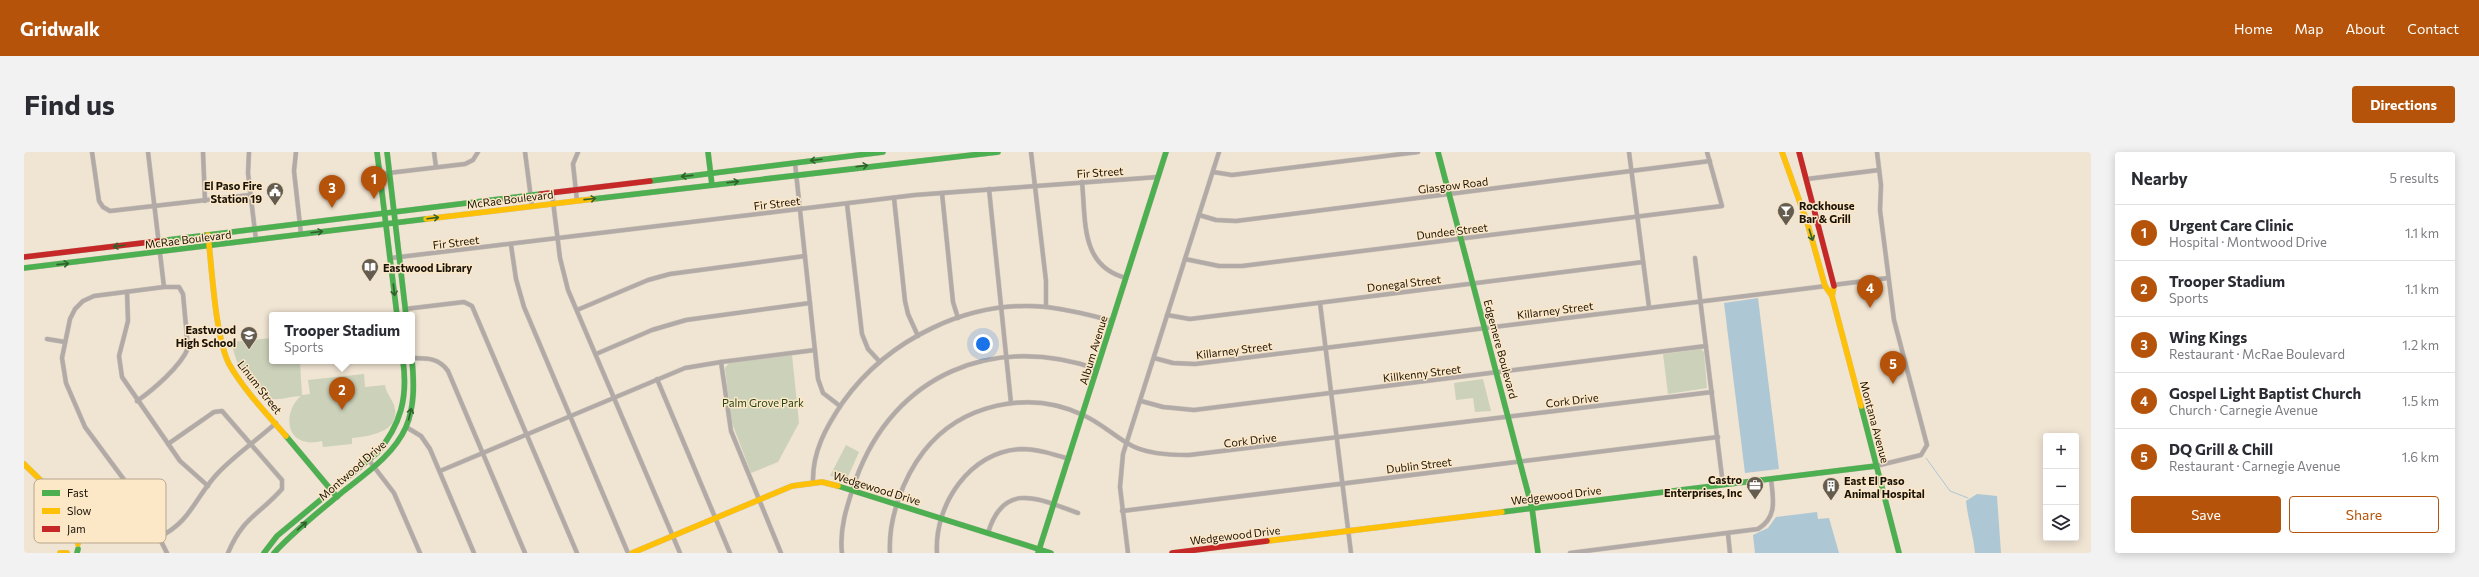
<!DOCTYPE html>
<html lang="en">
<head>
<meta charset="utf-8">
<style>
	body { margin:0; font-family:Commissioner,sans-serif; background:#f2f2f3; color:#2b2b33 }
	.controls { position:absolute; right:12px; bottom:12px; display:grid; overflow:hidden; border-radius:4px; box-shadow:0 2px 10px #0003 }
	.controls button { width:36px; height:36px; display:grid; place-items:center; padding:0; border:0; border-bottom:1px solid #e1e1e2; background:#fff; color:#2b2b33; font:20px sans-serif }
	.you { position:absolute; left:959px; top:192px; width:14px; height:14px; margin:-10px; border:3px solid #fff; border-radius:50%; background:#1a73e8; box-shadow:0 0 0 6px #1a73e833 }
	.badge { display:grid; place-items:center; width:26px; height:26px; border-radius:50%; background:#b45309; color:#fff; font-size:13px; font-weight:700 }
	.pin { position:absolute; translate:-50% -33px; filter:drop-shadow(0 1px 2px #0008) }
	.pin::after { content:''; position:absolute; top:21px; width:14px; height:12px; background:inherit; clip-path:polygon(0 0,100% 0,50% 100%) }
	.popup { position:absolute; left:245px; top:160px; width:146px; height:52px; box-sizing:border-box; display:grid; place-content:center; border-radius:4px; background:#fff; filter:drop-shadow(0 1px 3px #0005); font-size:13px; white-space:nowrap; color:#7c7c81 }
	.popup b { font-size:15px; color:#2b2b33 }
	.popup::after { content:''; position:absolute; left:50%; top:100%; margin-left:-8px; border:8px solid transparent; border-top-color:#fff }
	.list { margin:0; padding:0; list-style:none }
	h2 { display:flex; justify-content:space-between; align-items:center; height:52px; margin:0; padding:0 16px; font-size:17px }
	h2 small { font-size:13px; font-weight:400; color:#7c7c81 }
	.list li { display:grid; grid-template-columns:26px 1fr auto; gap:12px; align-items:center; box-sizing:border-box; height:56px; padding:0 16px; border-top:1px solid #e1e1e2 }
	.list b { display:block; font-size:15px; white-space:nowrap }
	.list p { margin:0; font-size:13px; white-space:nowrap; color:#7c7c81 }
	.list em { font-size:13px; font-style:normal; color:#7c7c81 }
	.actions { display:flex; gap:8px; padding:12px 16px }
	.actions a { flex:1; padding:9px 0; border:1px solid #b45309; border-radius:4px; text-align:center; font-size:14px; color:#b45309 }
	.actions .main { background:#b45309; color:#fff }
	.icon { flex:none; width:22px; height:22px; fill:none; stroke:currentColor; stroke-width:2; stroke-linecap:round; stroke-linejoin:round }
	.map { position:relative; flex:none; width:2067px; height:401px; overflow:hidden; border-radius:4px }
	header { display:flex; align-items:center; gap:24px; box-sizing:border-box; height:56px; padding:0 20px; background:#b45309; color:#fff }
	header strong { font-size:19px }
	nav { display:flex; gap:22px; margin-inline-start:auto; font-size:14px }
	.intro { display:flex; align-items:center; justify-content:space-between; box-sizing:border-box; height:96px; padding:0 24px }
	h1 { margin:0; font-size:28px }
	.button { padding:10px 18px; border-radius:4px; background:#b45309; color:#fff; font-size:14px; font-weight:700 }
	main { display:flex; gap:24px; padding:0 24px }
	aside { flex:1; background:#fff; border-radius:4px; box-shadow:0 2px 10px #0003 }
	.map>svg:first-child { display:block }
	.green { fill:#ccd1ba }
	.water { fill:#aec7d4 }
	.lines { fill:none; stroke-linecap:round; stroke-linejoin:round }
	.stream { stroke:#aec7d4; stroke-width:1 }
	.street-casing { stroke:#cbc2b5; stroke-width:5 }
	.fast-casing { stroke:#cbc2b5; stroke-width:6 }
	.slow-casing { stroke:#cbc2b5; stroke-width:6 }
	.jam-casing { stroke:#cbc2b5; stroke-width:6 }
	.street { stroke:#b1aaa7; stroke-width:4 }
	.fast { stroke:#4caf50; stroke-width:5.5 }
	.slow { stroke:#ffc107; stroke-width:5.5 }
	.jam { stroke:#c62828; stroke-width:5.5 }
	.oneway { stroke:#32602c }
	.labels { text-anchor:middle; dominant-baseline:central; stroke-width:3; stroke-linejoin:round; paint-order:stroke }
	.street-label { font-size:11px; fill:#191207; stroke:#fce7c7 }
	.poi-label { font-size:11px; font-weight:bold; fill:#191207; stroke:#fce7c7; text-anchor:end }
	.park-label { font-size:11px; fill:#264612; stroke:#fce7c7 }
	.key { fill:#fce7c7; stroke:#b8a78d; stroke-width:1 }
	.key-label { font-size:11px; fill:#191207 }
</style>
</head>
<body>
<header>
<strong>Gridwalk</strong>
<nav><a>Home</a><a>Map</a><a>About</a><a>Contact</a></nav>
</header>
<div class="intro"><h1>Find us</h1><a class="button">Directions</a></div>
<main>
<div class="map">
<svg width="2067" height="401" viewBox="0 0 2067 401">
	<rect width="100%" height="100%" fill="#f0e4d3"/>
	<g class="green">
		<path d="M248 186V209H276L278 243 286 242 284 228 340 222 341 235 361 233C362 241 367 245 370 253 378 280 346 284 328 286V292L299 295 298 289C293 290 287 291 283 290 259 286 262 256 277 244 269 244 256 248 249 247 226 241 210 211 208 190Z"/>
		<path d="M1677 197 1680 200 1683 236 1644 242 1639 202Z"/>
		<path d="M768 203 775 271 754 310 727 321 707 268 701 216 705 211Z"/>
		<path d="M1459 227 1467 259 1451 260 1449 246 1432 248 1430 231Z"/>
		<path d="M822 293 835 300 823 327 806 324Z"/>
	</g>
	<g class="water">
		<path d="M1734 146 1755 317 1721 321 1700 151Z"/>
		<path d="M1953 342 1973 344 1977 401H1951C1949 381 1944 368 1942 349Z"/>
		<path d="M1793 360 1794 367 1805 366 1815 401H1731L1729 383 1744 376 1752 365Z"/>
	</g>
	<g class="lines">
		<path class="stream" d="M1902 306 1926 339 1944 346"/>
		<defs>
			<g id="street">
				<path d="M68 0 75 49 79 55 86 59 226 43"/>
				<path d="M124 0 140 135"/>
				<path d="M179 0 181 49"/>
				<path d="M225 0 224 21 232 88"/>
				<path d="M272 0 270 19 277 82"/>
				<path d="M410 0 412 15"/>
				<path d="M501 0 508 54"/>
				<path d="M1007 0 1022 129V155"/>
				<path d="M1605 0 1625 155"/>
				<path d="M771 11 794 227 799 241 816 254"/>
				<path d="M1189 20 1208 23 1394 0"/>
				<path d="M356 22 441 12 449 8 454 0"/>
				<path d="M1783 27 1855 18"/>
				<path d="M1058 30C1062 69 1056 114 1102 126"/>
				<path d="M965 37 987 251"/>
				<path d="M528 41 536 106 544 138 656 401"/>
				<path d="M918 41 929 150 934 166"/>
				<path d="M870 46 881 149 884 162 894 184"/>
				<path d="M553 49 549 12 554 0"/>
				<path d="M823 52 838 182 844 197 856 210"/>
				<path d="M1175 63 1192 68 1212 69 1686 9"/>
				<path d="M487 93 492 127 500 155 604 401"/>
				<path d="M367 106 891 43 1134 25"/>
				<path d="M1671 106 1699 333"/>
				<path d="M1161 107 1195 114H1218L1698 54 1683 0"/>
				<path d="M1809 133 1864 126"/>
				<path d="M103 140 104 169 95 204 98 225 156 309 184 334"/>
				<path d="M1296 151 1327 401"/>
				<path d="M381 157 440 150 448 154 553 401"/>
				<path d="M553 158 624 128 646 122 781 104"/>
				<path d="M1143 163 1166 167 1619 110"/>
				<path d="M23 187 41 190"/>
				<path d="M572 202 628 178 662 168 786 151"/>
				<path d="M388 206C403 206 415 206 424 219L501 401"/>
				<path d="M1130 206 1149 211 1171 212 1802 134"/>
				<path d="M697 210 707 279 757 401"/>
				<path d="M633 227 706 401"/>
				<path d="M113 249C129 238 157 214 164 196L159 142 155 135H140L70 144 59 149 51 157 46 167 38 206 42 231 61 275 118 352 143 401"/>
				<path d="M1117 249 1139 255 1170 258 1682 194"/>
				<path d="M382 275 397 284 406 297 450 401"/>
				<path d="M144 292 190 260 198 259 258 328V337C235 363 219 365 204 401"/>
				<path d="M344 307 370 341 396 401"/>
				<path d="M1852 314 1897 303 1903 293 1870 168 1856 58 1857 33 1853 0"/>
				<path d="M416 319 661 216 697 210 791 198"/>
				<path d="M789 331C788 300 802 275 819 250 864 187 945 147 1023 155 1045 158 1067 163 1088 169"/>
				<path d="M1098 359 1694 285"/>
				<path d="M964 381C980 328 1015 347 1054 361"/>
				<path d="M1704 382 1706 401"/>
				<path d="M135 385C167 370 171 345 194 321 211 303 233 288 252 271"/>
				<path d="M818 401C815 375 824 351 832 327 870 222 970 181 1073 217"/>
				<path d="M866 401C864 367 879 326 900 299 937 252 1005 237 1059 263 1075 270 1088 282 1103 291 1120 302 1145 303 1165 303L1688 240"/>
				<path d="M913 401C910 353 946 299 997 297 1013 297 1029 302 1045 307"/>
				<path d="M1104 401 1096 335 1099 302 1195 0"/>
				<path d="M1546 401 1734 377C1754 365 1749 346 1747 327"/>
			</g>
			<g id="fast">
				<path d="M353 0 373 163"/>
				<path d="M363 0 382 163"/>
				<path d="M684 0 688 33"/>
				<path d="M1414 0 1508 356 1514 401"/>
				<path d="M626 29 859 0"/>
				<path d="M569 47 974 0"/>
				<path d="M135 89 517 42"/>
				<path d="M0 116 402 67"/>
				<path d="M1837 254 1875 401"/>
				<path d="M262 284 313 345"/>
				<path d="M814 334 1027 401"/>
				<path d="M1478 360 1852 314"/>
				<path d="M53 401 54 397"/>
				<path d="M240 401 253 384 353 301C377 273 384 245 379 209"/>
				<path d="M250 401C271 378 297 358 321 338 344 320 370 302 382 275 391 254 390 230 388 208"/>
				<path d="M1014 401 1142 0"/>
			</g>
			<g id="slow">
				<path d="M1758 0 1784 73 1801 134 1808 144"/>
				<path d="M402 67 569 47"/>
				<path d="M184 83C188 116 191 184 205 212 220 238 242 261 262 284"/>
				<path d="M1810 134 1808 144 1837 254"/>
				<path d="M0 312 49 360 56 374 54 392"/>
				<path d="M1243 389 1478 360"/>
				<path d="M36 401H43"/>
				<path d="M608 401 768 334 798 330 814 334"/>
			</g>
			<g id="jam">
				<path d="M1775 0 1810 134"/>
				<path d="M517 42 626 29"/>
				<path d="M0 105 135 89"/>
				<path d="M1148 401 1243 389"/>
			</g>
		</defs>
		<use href="#street" class="street-casing"/>
		<use href="#fast" class="fast-casing"/>
		<use href="#slow" class="slow-casing"/>
		<use href="#jam" class="jam-casing"/>
		<use href="#street" class="street"/>
		<use href="#fast" class="fast"/>
		<use href="#slow" class="slow"/>
		<use href="#jam" class="jam"/>
	</g>
	<defs><path id="oneway-shaft" d="M-6 0H5M1.5-3L5.5 0L1.5 3" fill="none" stroke-width="1.6" stroke-linecap="round" stroke-linejoin="round"/></defs>
	<g class="oneway">
		<use href="#oneway-shaft" transform="translate(792 8) rotate(173)"/>
		<use href="#oneway-shaft" transform="translate(838 14) rotate(-7)"/>
		<use href="#oneway-shaft" transform="translate(663 24) rotate(174)"/>
		<use href="#oneway-shaft" transform="translate(709 30) rotate(-7)"/>
		<use href="#oneway-shaft" transform="translate(566 47) rotate(-6)"/>
		<use href="#oneway-shaft" transform="translate(409 66) rotate(-7)"/>
		<use href="#oneway-shaft" transform="translate(293 80) rotate(-7)"/>
		<use href="#oneway-shaft" transform="translate(1787 83) rotate(73)"/>
		<use href="#oneway-shaft" transform="translate(95 94) rotate(173)"/>
		<use href="#oneway-shaft" transform="translate(39 112) rotate(-6)"/>
		<use href="#oneway-shaft" transform="translate(370 138) rotate(83)"/>
		<use href="#oneway-shaft" transform="translate(386 262) rotate(-76)"/>
		<use href="#oneway-shaft" transform="translate(278 374) rotate(-41)"/>
	</g>
	<defs>
		<symbol id="civic-pin" viewBox="-11 -11 22 30"><path d="M0 17L-7.5 6A9.5 9.5 0 1 1 7.5 6Z" fill="#645c4e" stroke="#fce7c7"/><path d="M-.6-6.5H3V-4.5H.6V-3L4-1V1h2V6H-6V1h2V-1L-.6-3ZM-1.2 2.5V6h2.4V2.5Z" fill="#fff"/></symbol>
		<symbol id="bar-pin" viewBox="-11 -11 22 30"><path d="M0 17L-7.5 6A9.5 9.5 0 1 1 7.5 6Z" fill="#645c4e" stroke="#fce7c7"/><path d="M-6-5H6L.8 .8V4.5H3.5V6h-7V4.5H-.8V.8Z" fill="#fff"/></symbol>
		<symbol id="library-pin" viewBox="-11 -11 22 30"><path d="M0 17L-7.5 6A9.5 9.5 0 1 1 7.5 6Z" fill="#645c4e" stroke="#fce7c7"/><path d="M-6-4Q-3-5.5-.7-3.5V5Q-3 3-6 4ZM6-4Q3-5.5 .7-3.5V5Q3 3 6 4Z" fill="#fff"/></symbol>
		<symbol id="school-pin" viewBox="-11 -11 22 30"><path d="M0 17L-7.5 6A9.5 9.5 0 1 1 7.5 6Z" fill="#645c4e" stroke="#fce7c7"/><path d="M0-5L7-2L0 1L-7-2ZM-4 1L0 2.5L4 1V4Q0 6-4 4Z" fill="#fff"/></symbol>
		<symbol id="office-pin" viewBox="-11 -11 22 30"><path d="M0 17L-7.5 6A9.5 9.5 0 1 1 7.5 6Z" fill="#645c4e" stroke="#fce7c7"/><path d="M-6-3h4V-5.5h4V-3h4V5H-6ZM-1-4.5V-3h2v-1.5ZM-6 0V1H6V0Z" fill="#fff"/></symbol>
		<symbol id="building-pin" viewBox="-11 -11 22 30"><path d="M0 17L-7.5 6A9.5 9.5 0 1 1 7.5 6Z" fill="#645c4e" stroke="#fce7c7"/><path d="M-4-6H4V6H1V3H-1V6H-4ZM-2.5-4.3h1.7v1.8h-1.7ZM.8-4.3h1.7v1.8H.8ZM-2.5-1h1.7V.8h-1.7ZM.8-1h1.7V.8H.8Z" fill="#fff"/></symbol>
	</defs>
	<g fill-rule="evenodd">
		<use href="#civic-pin" x="241" y="29" width="20" height="27"/>
		<use href="#bar-pin" x="1752" y="49" width="20" height="27"/>
		<use href="#library-pin" x="336" y="105" width="20" height="27"/>
		<use href="#school-pin" x="215" y="173" width="20" height="27"/>
		<use href="#office-pin" x="1721" y="323" width="20" height="27"/>
		<use href="#building-pin" x="1797" y="324" width="20" height="27"/>
	</g>
	<g class="labels">
		<g class="street-label">
			<text transform="translate(1076 20) rotate(-4)">Fir Street</text>
			<text transform="translate(1429 33) rotate(-7)">Glasgow Road</text>
			<text transform="translate(486 47) rotate(-7)">McRae Boulevard</text>
			<text transform="translate(753 51) rotate(-7)">Fir Street</text>
			<text transform="translate(1428 79) rotate(-7)">Dundee Street</text>
			<text transform="translate(164 87) rotate(-7)">McRae Boulevard</text>
			<text transform="translate(432 90) rotate(-7)">Fir Street</text>
			<text transform="translate(1380 131) rotate(-7)">Donegal Street</text>
			<text transform="translate(1531 158) rotate(-7)">Killarney Street</text>
			<text transform="translate(1477 197) rotate(75)">Edgemere Boulevard</text>
			<text transform="translate(1069 198) rotate(-73)">Album Avenue</text>
			<text transform="translate(1210 198) rotate(-7)">Killarney Street</text>
			<text transform="translate(1398 221) rotate(-7)">Killkenny Street</text>
			<text transform="translate(236 235) rotate(52)">Linum Street</text>
			<text transform="translate(1548 248) rotate(-7)">Cork Drive</text>
			<text transform="translate(1851 270) rotate(75)">Montana Avenue</text>
			<text transform="translate(1226 288) rotate(-7)">Cork Drive</text>
			<text transform="translate(1395 313) rotate(-7)">Dublin Street</text>
			<text transform="translate(328 318) rotate(-41)">Montwood Drive</text>
			<text transform="translate(853 336) rotate(17)">Wedgewood Drive</text>
			<text transform="translate(1532 343) rotate(-7)">Wedgewood Drive</text>
			<text transform="translate(1211 383) rotate(-7)">Wedgewood Drive</text>
		</g>
		<g class="poi-label">
			<text x="238" y="33">El Paso Fire<tspan x="238" dy="13">Station 19</tspan></text>
			<text x="1775" y="53" text-anchor="start">Rockhouse<tspan x="1775" dy="13">Bar &amp; Grill</tspan></text>
			<text x="359" y="115" text-anchor="start">Eastwood Library</text>
			<text x="212" y="177">Eastwood<tspan x="212" dy="13">High School</tspan></text>
			<text x="1718" y="327">Castro<tspan x="1718" dy="13">Enterprises, Inc</tspan></text>
			<text x="1820" y="328" text-anchor="start">East El Paso<tspan x="1820" dy="13">Animal Hospital</tspan></text>
		</g>
		<g class="park-label">
			<text x="739" y="250">Palm Grove Park</text>
		</g>
	</g>
	<rect x="10" y="327" width="132" height="64" rx="6" class="key"/>
	<rect x="18" y="338" width="18" height="6" fill="#4caf50"/>
	<rect x="18" y="356" width="18" height="6" fill="#ffc107"/>
	<rect x="18" y="374" width="18" height="6" fill="#c62828"/>
	<g class="key-label">
		<text x="43" y="345">Fast</text>
		<text x="43" y="363">Slow</text>
		<text x="43" y="381">Jam</text>
	</g>
</svg>
<div class="controls">
<button>+</button>
<button>−</button>
<button><svg class="icon" aria-label="layers" viewBox="0 0 24 24"><path d="M12 4l9 5-9 5-9-5zM3 14l9 5 9-5"/></svg></button>
</div>
<div class="you"></div>
<div class="pin badge" style="left:350px;top:47px">1</div>
<div class="pin badge" style="left:318px;top:258px">2</div>
<div class="popup"><b>Trooper Stadium</b>Sports</div>
<div class="pin badge" style="left:308px;top:56px">3</div>
<div class="pin badge" style="left:1846px;top:156px">4</div>
<div class="pin badge" style="left:1869px;top:232px">5</div>
</div>
<aside>
<h2>Nearby<small>5 results</small></h2>
<ul class="list">
<li><span class="badge">1</span><div><b>Urgent Care Clinic</b><p>Hospital · Montwood Drive</p></div><em>1.1 km</em></li>
<li><span class="badge">2</span><div><b>Trooper Stadium</b><p>Sports</p></div><em>1.1 km</em></li>
<li><span class="badge">3</span><div><b>Wing Kings</b><p>Restaurant · McRae Boulevard</p></div><em>1.2 km</em></li>
<li><span class="badge">4</span><div><b>Gospel Light Baptist Church</b><p>Church · Carnegie Avenue</p></div><em>1.5 km</em></li>
<li><span class="badge">5</span><div><b>DQ Grill &amp; Chill</b><p>Restaurant · Carnegie Avenue</p></div><em>1.6 km</em></li>
</ul>
<div class="actions"><a class="main">Save</a><a>Share</a></div>
</aside>
</main>
</body>
</html>
